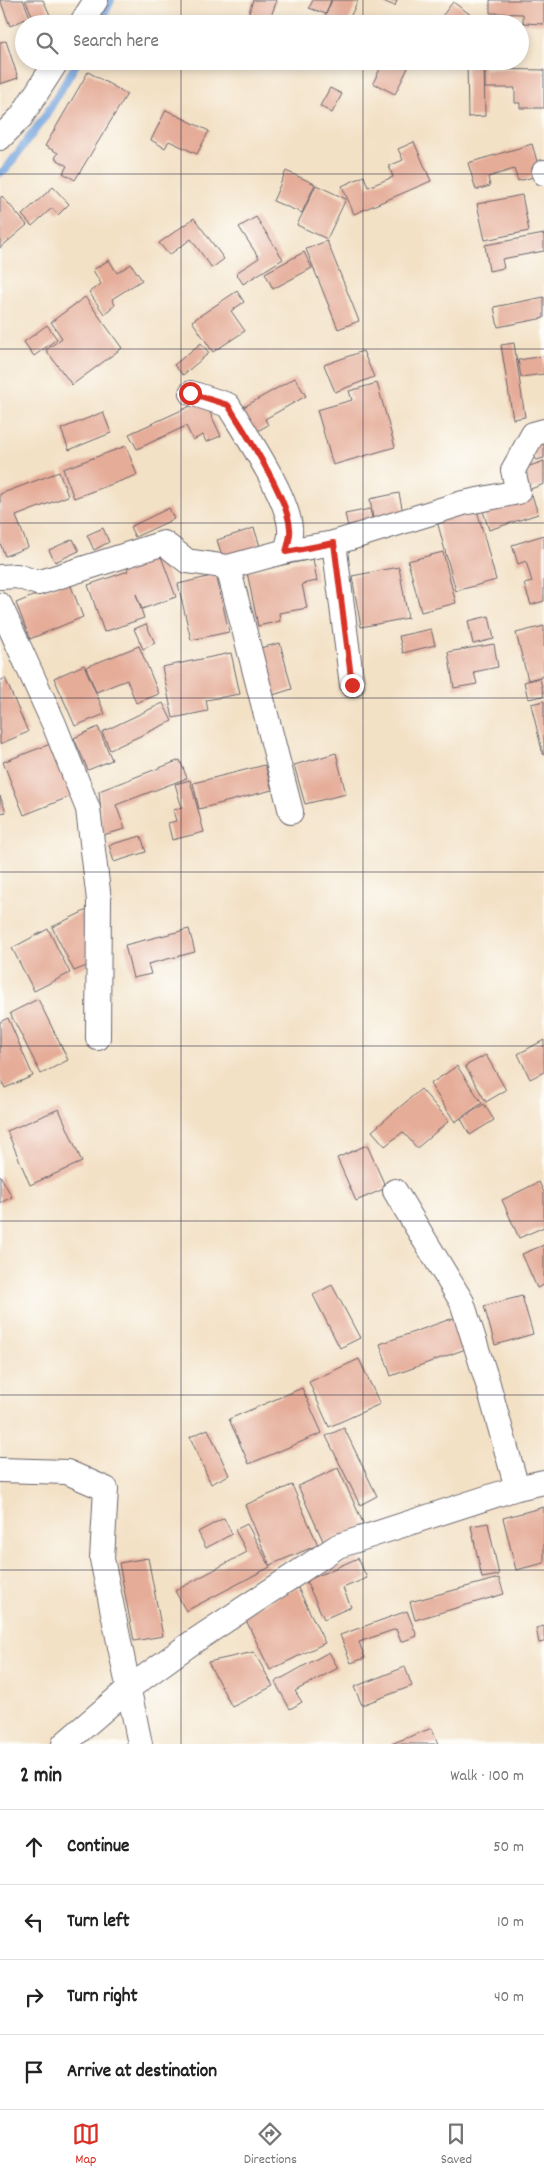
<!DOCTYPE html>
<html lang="en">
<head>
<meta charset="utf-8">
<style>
	body { margin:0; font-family:Dekko,sans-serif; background:#f2f2f2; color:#222 }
	.stop { position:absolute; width:15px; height:15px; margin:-11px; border:4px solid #d93025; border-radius:50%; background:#fff }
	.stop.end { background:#d93025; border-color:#fff; box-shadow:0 1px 5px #0008 }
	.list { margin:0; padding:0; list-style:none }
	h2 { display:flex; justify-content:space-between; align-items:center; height:65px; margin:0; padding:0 20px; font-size:21px }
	h2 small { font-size:16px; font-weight:400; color:#767676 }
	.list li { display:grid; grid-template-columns:32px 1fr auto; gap:15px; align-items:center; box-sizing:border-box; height:75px; padding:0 20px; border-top:1px solid #e0e0e0 }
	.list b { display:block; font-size:19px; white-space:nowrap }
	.list em { font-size:16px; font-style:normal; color:#767676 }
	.icon { flex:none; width:28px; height:28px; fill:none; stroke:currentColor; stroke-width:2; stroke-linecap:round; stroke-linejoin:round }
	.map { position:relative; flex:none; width:544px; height:1744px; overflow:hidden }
	.search { position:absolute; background:#fff; box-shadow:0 2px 8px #0003; left:15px; right:15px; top:15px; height:55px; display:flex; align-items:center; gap:12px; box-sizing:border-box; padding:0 18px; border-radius:28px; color:#767676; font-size:19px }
	.sheet { height:365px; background:#fff }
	nav { display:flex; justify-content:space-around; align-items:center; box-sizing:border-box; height:70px; border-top:1px solid #e0e0e0; background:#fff; font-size:14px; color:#767676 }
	nav a { display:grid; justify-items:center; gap:2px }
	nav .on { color:#d93025 }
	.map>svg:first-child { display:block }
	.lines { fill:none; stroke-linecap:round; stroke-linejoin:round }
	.stream { stroke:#71a1db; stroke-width:8 }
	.building { fill:#e5ac98 }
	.street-casing { stroke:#6b656c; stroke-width:26 }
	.street { stroke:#fff; stroke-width:24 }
	.route { stroke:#d93025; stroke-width:6 }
	.grid { fill:none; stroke:#22223b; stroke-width:1; stroke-opacity:0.55 }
</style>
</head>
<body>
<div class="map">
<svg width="544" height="1744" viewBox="0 0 544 1744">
	<rect width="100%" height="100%" fill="#fdfcf7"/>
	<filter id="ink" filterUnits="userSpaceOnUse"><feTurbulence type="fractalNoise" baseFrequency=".02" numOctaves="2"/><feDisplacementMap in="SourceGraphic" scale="10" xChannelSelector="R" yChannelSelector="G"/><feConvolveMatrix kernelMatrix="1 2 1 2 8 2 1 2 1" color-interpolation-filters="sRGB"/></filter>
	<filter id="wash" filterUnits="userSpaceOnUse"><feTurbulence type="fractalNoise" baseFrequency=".0096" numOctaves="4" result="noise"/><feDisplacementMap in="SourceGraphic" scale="20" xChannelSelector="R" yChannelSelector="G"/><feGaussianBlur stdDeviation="1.12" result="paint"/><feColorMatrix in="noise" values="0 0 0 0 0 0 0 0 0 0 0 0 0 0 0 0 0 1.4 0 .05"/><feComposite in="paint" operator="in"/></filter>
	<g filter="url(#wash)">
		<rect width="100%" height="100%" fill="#f3e1c6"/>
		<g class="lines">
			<g class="stream">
				<path d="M100 24 111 0"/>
				<path d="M0 173 6 169 46 115 78 61"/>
			</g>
		</g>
		<g id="blocks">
			<g class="building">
				<path d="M0 0H23L30 17 10 26Z"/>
				<path d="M25 0H43L51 17 36 24Z"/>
				<path d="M253 0H277L268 24H252L246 22Z"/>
				<path d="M313 0H331L326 14 309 8Z"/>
				<path d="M332 0H358L347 24H322Z"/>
				<path d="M380 0H397L395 6Z"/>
				<path d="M490 0H544V24L523 23V14L490 13Z"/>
				<path d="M453 2 475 18 471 24H436Z"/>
				<path d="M6 41 18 78 0 84V42Z"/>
				<path d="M384 61H395L408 68 395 94 373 83Z"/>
				<path d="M467 61H484L485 116 468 117Z"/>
				<path d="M485 69 544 70V108H520V103H515V88H485Z"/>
				<path d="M88 72 127 94 75 180 63 173 67 166 55 158 58 153 45 146Z"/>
				<path d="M330 88 342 94 332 113 320 106Z"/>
				<path d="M166 110 209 131 197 154 169 141 165 148 151 140Z"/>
				<path d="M414 142 431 181 354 214 342 186 364 176 368 187 393 177 389 166 403 160 398 149Z"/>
				<path d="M532 144 541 175 518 181 514 169 488 177 490 186 476 190 468 163Z"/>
				<path d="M286 171 315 184 302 213 273 201Z"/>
				<path d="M316 185 346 199 327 239 297 225Z"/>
				<path d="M53 187 69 204 58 215 52 208 32 226 22 215Z"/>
				<path d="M522 195 529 231 485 240 477 204Z"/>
				<path d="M2 196 27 225 0 248V198Z"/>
				<path d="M256 217 283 259 243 284 236 273 259 258 239 227Z"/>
				<path d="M194 218 224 259 212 268 191 239 169 255 159 243Z"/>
				<path d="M544 234V251L502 259 504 268 489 271 485 245Z"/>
				<path d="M327 241 359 321 338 329 306 249Z"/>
				<path d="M304 252 312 268 273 289 265 273Z"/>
				<path d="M109 260 117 273 131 264 142 280 112 299 115 305 104 314 89 292 101 284 93 270Z"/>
				<path d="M237 291 244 302 231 311 245 331 213 352 192 321Z"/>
				<path d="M85 297 122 348 72 385 46 350 62 338 51 322Z"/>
				<path d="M544 297V318L498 327 494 307Z"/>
				<path d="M47 325 57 339 34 356 24 342Z"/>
				<path d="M201 343 209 353 183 375 174 365Z"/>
				<path d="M514 343 525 417 513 419 501 345Z"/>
				<path d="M363 351 374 377 335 392 324 365Z"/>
				<path d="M544 356V374L521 377 518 360Z"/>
				<path d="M295 378 306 396 265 419 268 425 249 436 235 412Z"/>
				<path d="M377 383 395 447 333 465 317 410 352 400 349 391Z"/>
				<path d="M204 400 221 436 206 442 203 435 193 440 186 426 137 449 129 434Z"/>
				<path d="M103 412 111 433 69 450 61 429Z"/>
				<path d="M544 437V458L536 460 530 441Z"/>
				<path d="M126 446 137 475 74 498 63 469Z"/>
				<path d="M544 461V484L528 490 521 469Z"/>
				<path d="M59 472 68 496 16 516 28 547 5 556 0 543V494Z"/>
				<path d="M399 493 403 513 373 519 370 499Z"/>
				<path d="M532 495 538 514 489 530 483 511Z"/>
				<path d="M169 508 174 519 135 537 130 527Z"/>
				<path d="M370 509 374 527 349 531 345 514Z"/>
				<path d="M477 510 496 580 456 591 437 521Z"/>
				<path d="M103 528 109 542 94 550 87 535Z"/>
				<path d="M254 528 260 546 223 558 217 540Z"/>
				<path d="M544 535V601L531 605 524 584 532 582 526 561 518 564 512 545Z"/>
				<path d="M73 539 79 551 55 562 49 550Z"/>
				<path d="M159 551 176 597 142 609 136 594 144 618 104 632 88 585 128 571 125 564Z"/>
				<path d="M443 552 456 603 421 612 408 561Z"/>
				<path d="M313 559 317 581 302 584 307 608 279 613 280 621 258 626 247 572Z"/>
				<path d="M399 567 408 618 361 627 352 576Z"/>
				<path d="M216 575 229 632 191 640 178 584Z"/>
				<path d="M69 581 83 617 30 639 16 603Z"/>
				<path d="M489 616 494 639 473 644 468 621Z"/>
				<path d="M146 624 155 643 143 649 134 629Z"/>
				<path d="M544 626V676L528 680 516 633Z"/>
				<path d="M431 629 435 645 403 653 399 636Z"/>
				<path d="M280 643 292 689 273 695 260 648Z"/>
				<path d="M494 644 498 667 474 672 477 684 454 688 448 652Z"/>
				<path d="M139 646 159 694 136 703 127 680 96 692 86 667Z"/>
				<path d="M231 653 240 694 206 700 208 711 173 718 162 667Z"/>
				<path d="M84 665 105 714 75 726 54 678Z"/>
				<path d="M5 678 28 732 0 744V681Z"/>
				<path d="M540 678 544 696 528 699 524 682Z"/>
				<path d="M544 701V755H543L531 704Z"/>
				<path d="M163 703 172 721 110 750 102 732Z"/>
				<path d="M98 727 112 760 88 770 74 738Z"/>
				<path d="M53 743 74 795 24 815 3 762Z"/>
				<path d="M336 753 346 794 305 804 294 765Z"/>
				<path d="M180 760 187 778 116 805 125 829 103 835 99 791Z"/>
				<path d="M265 765 272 790 199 809 193 783Z"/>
				<path d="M190 780 204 832 172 840 168 823 176 821 173 810 182 808 175 784Z"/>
				<path d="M0 796 6 812 0 813Z"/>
				<path d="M141 836 146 852 114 862 109 845Z"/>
				<path d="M87 910 89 965 74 971 52 927Z"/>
				<path d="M48 929 70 973 34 991 12 948Z"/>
				<path d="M189 929 195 952 148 964 151 974 133 978 125 945Z"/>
				<path d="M38 999 68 1060 41 1074 10 1013Z"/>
				<path d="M8 1018 33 1076 5 1088 0 1078V1022Z"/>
				<path d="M544 1040V1072L530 1079 518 1054Z"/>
				<path d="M486 1055 506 1090 486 1102 465 1066Z"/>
				<path d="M457 1066 482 1103 455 1122 430 1084Z"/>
				<path d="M421 1089 449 1121 417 1148 403 1132 385 1146 372 1131Z"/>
				<path d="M484 1104 494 1120 470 1135 461 1119Z"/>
				<path d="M59 1109 82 1162 30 1185 7 1131Z"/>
				<path d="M367 1145 386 1188 356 1201 337 1158Z"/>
				<path d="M0 1175 12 1197 0 1203Z"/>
				<path d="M539 1182 544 1192V1227L519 1238 502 1200Z"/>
				<path d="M544 1245V1285L537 1288 522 1254Z"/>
				<path d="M332 1285 360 1338 340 1348 313 1295Z"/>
				<path d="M522 1296 533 1334 495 1345 484 1306Z"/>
				<path d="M462 1315 474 1346 391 1376 380 1344Z"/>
				<path d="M359 1359 380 1404 329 1427 309 1382Z"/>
				<path d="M302 1388 322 1433 249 1464 229 1419Z"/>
				<path d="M344 1428 377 1496 360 1505 326 1436Z"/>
				<path d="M208 1429 229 1475 211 1484 190 1437Z"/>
				<path d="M338 1468 364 1525 324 1543 298 1486Z"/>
				<path d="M292 1485 318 1545 270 1565 245 1505Z"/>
				<path d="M544 1507V1563L516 1570 503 1518Z"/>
				<path d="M224 1518 232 1534 206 1548 198 1532Z"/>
				<path d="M488 1523 499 1575 482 1578 471 1526Z"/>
				<path d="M247 1524 270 1567 186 1611 175 1591 247 1552 235 1530Z"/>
				<path d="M148 1558 163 1636 134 1641 119 1563Z"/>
				<path d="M358 1558 367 1578 343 1588 351 1607 324 1619 306 1581Z"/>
				<path d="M499 1578 504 1594 415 1620 410 1602Z"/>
				<path d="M298 1588 325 1643 270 1670 243 1614Z"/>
				<path d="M407 1611 417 1636 401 1642 396 1629 359 1642 365 1658 351 1663 340 1635Z"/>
				<path d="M544 1626V1642L539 1643 536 1628Z"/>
				<path d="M254 1652 273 1686 232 1707 208 1662Z"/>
				<path d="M329 1652 338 1668 295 1691 302 1702 290 1709 275 1682Z"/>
				<path d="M405 1667 412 1686 362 1705 354 1687Z"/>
				<path d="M432 1728 438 1744H391Z"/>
			</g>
		</g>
	</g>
	<g filter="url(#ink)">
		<use href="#blocks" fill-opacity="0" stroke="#6b656c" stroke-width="1"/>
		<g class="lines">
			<defs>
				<g id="street">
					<path d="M81 24 96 0"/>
					<path d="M0 138 21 117 57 61"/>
					<path d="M544 172V173"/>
					<path d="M191 393 228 405C245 433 289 498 290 529 291 536 288 544 286 551"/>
					<path d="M334 543 352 685"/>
					<path d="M228 567 291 812"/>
					<path d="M0 577 17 576 38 583 164 543 187 561 228 567 286 551 334 543 463 503 518 492 513 470 533 434 544 431"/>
					<path d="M0 605 54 724 88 809 99 900 98 1038"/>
					<path d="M395 1191 462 1302 488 1384 517 1488"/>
					<path d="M0 1470 67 1472 106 1489 102 1559 140 1744"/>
					<path d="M64 1744 129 1688 190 1644 338 1546 517 1488 544 1482"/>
				</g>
			</defs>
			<use href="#street" class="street-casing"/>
			<use href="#street" class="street"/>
		</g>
	</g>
	<g class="lines" filter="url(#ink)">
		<path class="route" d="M190 393 228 405C245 432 289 499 290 529 291 536 288 544 286 552L334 543 352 685"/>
	</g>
	<path class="grid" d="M181 0V24M363 0V24M181 61V1744M363 61V1744M0 174H544M0 349H544M0 523H544M0 698H544M0 872H544M0 1046H544M0 1221H544M0 1395H544M0 1570H544"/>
</svg>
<div class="stop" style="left:190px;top:393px"></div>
<div class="stop end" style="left:352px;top:685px"></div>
<div class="search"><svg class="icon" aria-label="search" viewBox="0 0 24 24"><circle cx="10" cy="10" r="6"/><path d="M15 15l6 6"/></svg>Search here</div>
</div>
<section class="sheet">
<h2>2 min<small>Walk · 100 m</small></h2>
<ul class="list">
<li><svg class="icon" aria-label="ahead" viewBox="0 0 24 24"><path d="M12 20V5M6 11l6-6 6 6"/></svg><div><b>Continue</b></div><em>50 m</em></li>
<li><svg class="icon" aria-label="left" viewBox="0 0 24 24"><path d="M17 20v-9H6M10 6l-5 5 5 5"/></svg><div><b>Turn left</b></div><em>10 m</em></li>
<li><svg class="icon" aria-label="right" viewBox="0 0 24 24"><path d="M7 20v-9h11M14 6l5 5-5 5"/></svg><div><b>Turn right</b></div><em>40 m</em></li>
<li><svg class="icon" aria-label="arrive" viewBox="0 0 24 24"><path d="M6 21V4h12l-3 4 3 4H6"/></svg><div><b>Arrive at destination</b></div></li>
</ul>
</section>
<nav>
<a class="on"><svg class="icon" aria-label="map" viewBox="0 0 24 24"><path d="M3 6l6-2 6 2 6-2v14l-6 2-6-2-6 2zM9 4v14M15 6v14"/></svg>Map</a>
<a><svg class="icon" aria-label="directions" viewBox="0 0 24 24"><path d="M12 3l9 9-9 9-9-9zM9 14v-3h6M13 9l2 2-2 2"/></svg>Directions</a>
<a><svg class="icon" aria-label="saved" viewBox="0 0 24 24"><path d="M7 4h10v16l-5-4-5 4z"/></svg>Saved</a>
</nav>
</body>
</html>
